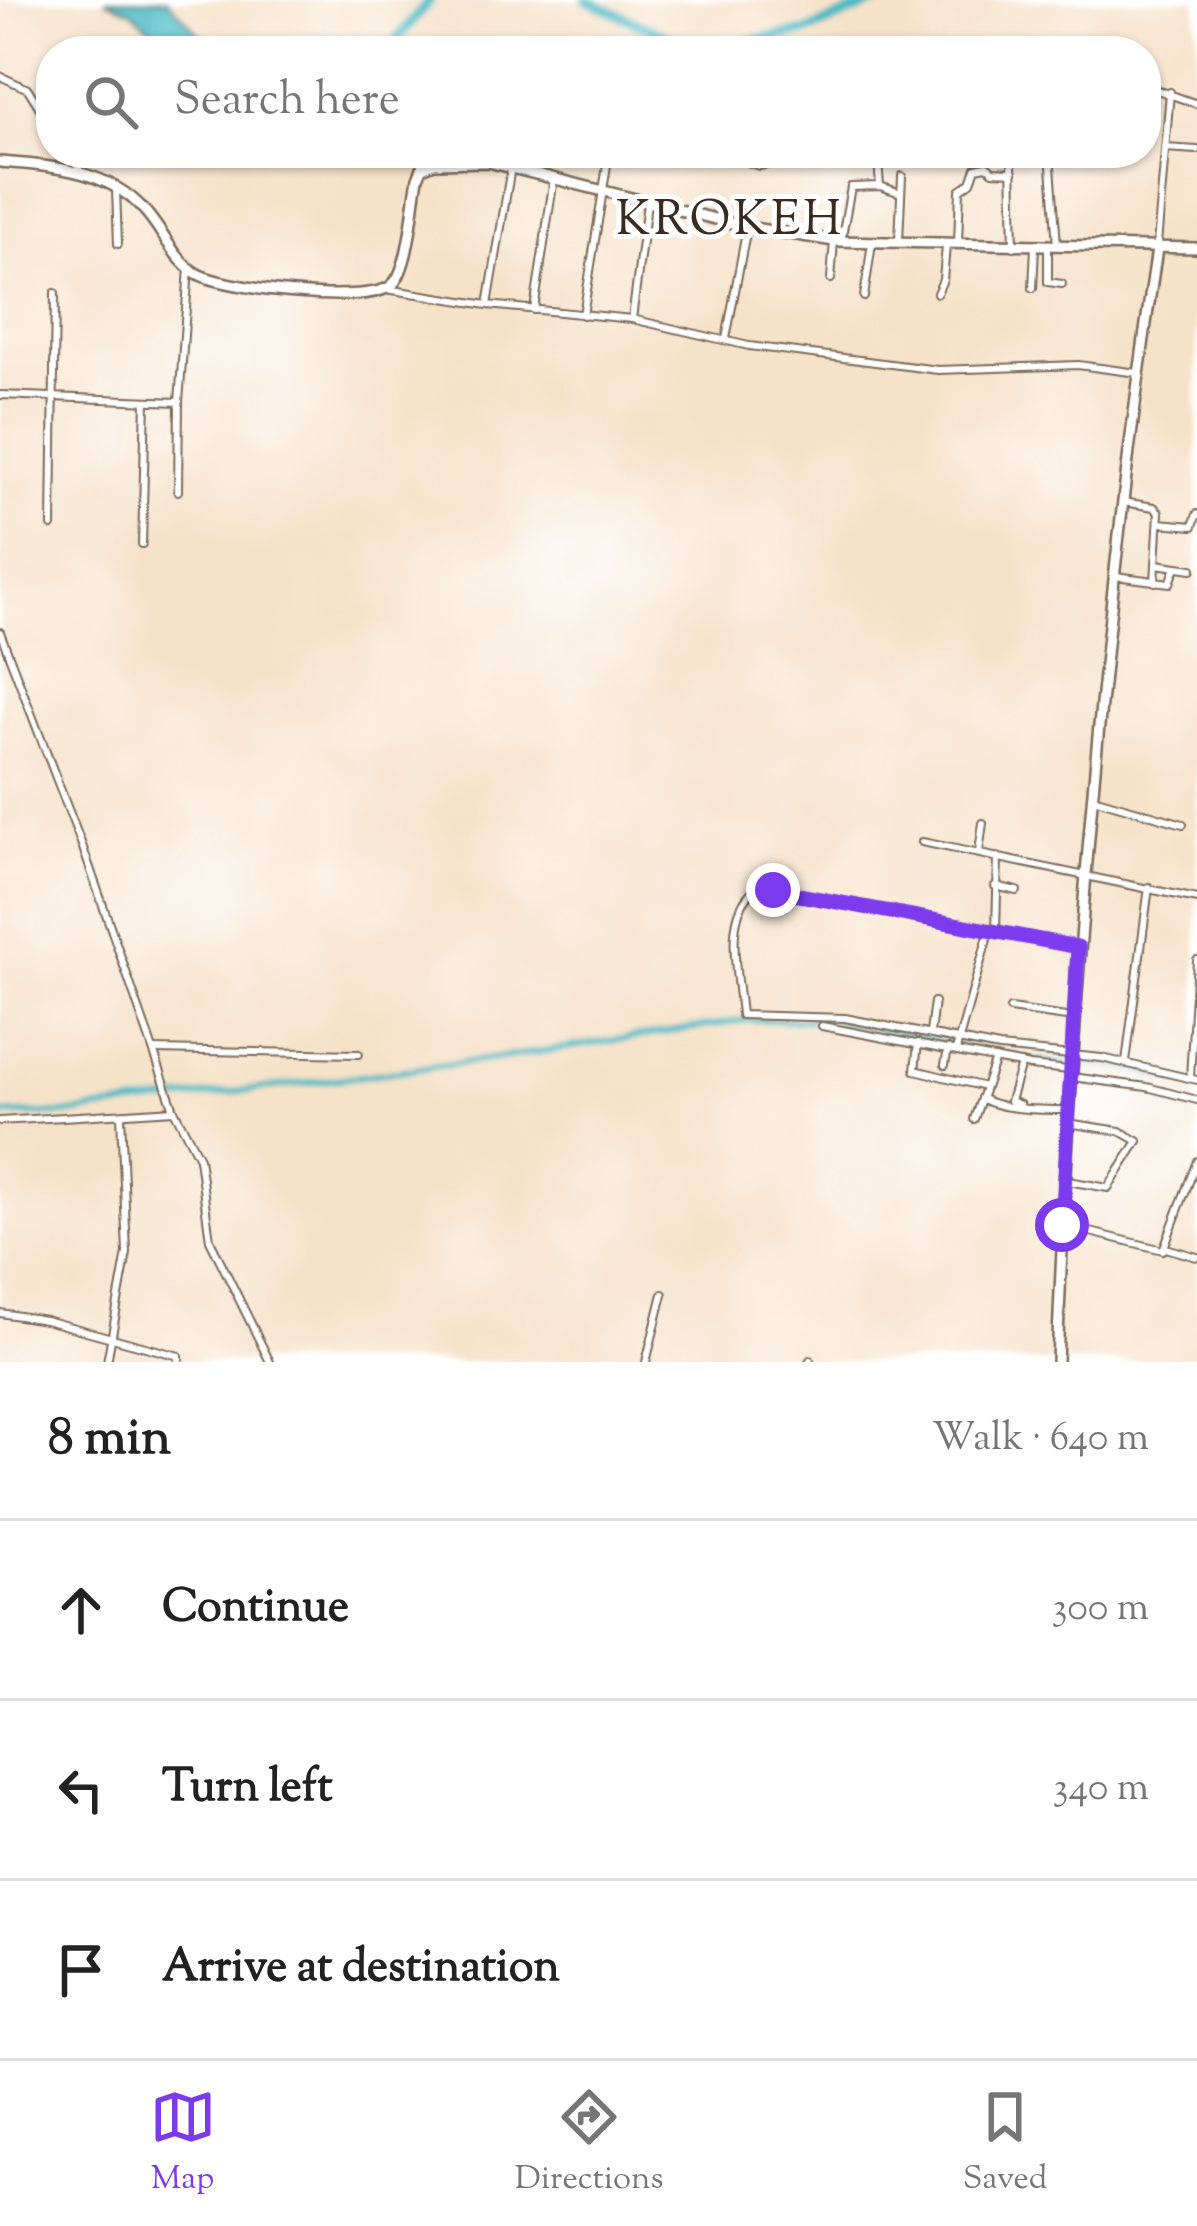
<!DOCTYPE html>
<html lang="en">
<head>
<meta charset="utf-8">
<style>
	body { margin:0; font-family:"Sorts Mill Goudy",serif; background:#f6f6f6; color:#222 }
	.stop { position:absolute; width:36px; height:36px; margin:-27px; border:9px solid #7c3aed; border-radius:50%; background:#fff }
	.stop.end { background:#7c3aed; border-color:#fff; box-shadow:0 3px 12px #0008 }
	.list { margin:0; padding:0; list-style:none }
	h2 { display:flex; justify-content:space-between; align-items:center; height:156px; margin:0; padding:0 48px; font-size:51px }
	h2 small { font-size:39px; font-weight:400; color:#767676 }
	.list li { display:grid; grid-template-columns:78px 1fr auto; gap:36px; align-items:center; box-sizing:border-box; height:180px; padding:0 48px; border-top:3px solid #e0e0e0 }
	.list b { display:block; font-size:45px; white-space:nowrap }
	.list em { font-size:39px; font-style:normal; color:#767676 }
	.icon { flex:none; width:66px; height:66px; fill:none; stroke:currentColor; stroke-width:2; stroke-linecap:round; stroke-linejoin:round }
	.map { position:relative; flex:none; width:1197px; height:1362px; overflow:hidden }
	.search { position:absolute; background:#fff; box-shadow:0 3px 9px #0004; left:36px; right:36px; top:36px; height:132px; display:flex; align-items:center; gap:30px; box-sizing:border-box; padding:0 42px; border-radius:48px; color:#767676; font-size:45px }
	.sheet { height:696px; background:#fff }
	nav { display:flex; justify-content:space-around; align-items:center; box-sizing:border-box; height:168px; border-top:3px solid #e0e0e0; background:#fff; font-size:33px; color:#767676 }
	nav a { display:grid; justify-items:center; gap:6px }
	nav .on { color:#7c3aed }
	.map>svg:first-child { display:block }
	.water { fill:#4cbac5; stroke:#447272; stroke-width:3 }
	.lines { fill:none; stroke-linecap:round; stroke-linejoin:round }
	.canal { stroke:#4cbac5; stroke-width:6 }
	.river { stroke:#4cbac5; stroke-width:10 }
	.street-casing { stroke:#7c6a5a; stroke-width:10 }
	.secondary-casing { stroke:#7c6a5a; stroke-width:14 }
	.street { stroke:#fff; stroke-width:6 }
	.secondary { stroke:#fff; stroke-width:9 }
	.route { stroke:#7c3aed; stroke-width:15 }
	.labels { text-anchor:middle; dominant-baseline:central; stroke-width:10; stroke-linejoin:round; paint-order:stroke }
	.quarter-label { font-size:48px; letter-spacing:3px; fill:#3b2a1e; stroke:#fff }
</style>
</head>
<body>
<div class="map">
<svg width="1197" height="1362" viewBox="0 0 1197 1362">
	<rect width="100%" height="100%" fill="#fff"/>
	<filter id="ink" filterUnits="userSpaceOnUse"><feTurbulence type="fractalNoise" baseFrequency=".00833" numOctaves="2"/><feDisplacementMap in="SourceGraphic" scale="24" xChannelSelector="R" yChannelSelector="G"/><feConvolveMatrix kernelMatrix="1 2 1 2 8 2 1 2 1" color-interpolation-filters="sRGB"/></filter>
	<filter id="wash" filterUnits="userSpaceOnUse"><feTurbulence type="fractalNoise" baseFrequency=".004" numOctaves="4" result="noise"/><feDisplacementMap in="SourceGraphic" scale="48" xChannelSelector="R" yChannelSelector="G"/><feGaussianBlur stdDeviation="2.7" result="paint"/><feColorMatrix in="noise" values="0 0 0 0 0 0 0 0 0 0 0 0 0 0 0 0 0 1.4 0 .05"/><feComposite in="paint" operator="in"/></filter>
	<g filter="url(#wash)">
		<rect width="100%" height="100%" fill="#f6e2c9"/>
		<path class="water" d="M105 0H168L215 51H172L132 11Z"/>
		<g class="lines">
			<g class="canal">
				<path d="M835 1020 1030 1060 1120 1066 1197 1086"/>
				<path d="M0 1114H64L500 1058 746 1020H810"/>
			</g>
			<g class="river">
				<path d="M587 0 695 49 805 32 882 0"/>
				<path d="M387 51 430 0"/>
			</g>
		</g>
	</g>
	<g filter="url(#ink)">
		<g class="lines">
			<defs>
				<g id="street">
					<path d="M0 76 28 89 51 126"/>
					<path d="M1146 86 1197 104"/>
					<path d="M1165 148 1197 150"/>
					<path d="M71 153 80 171"/>
					<path d="M420 153 422 168"/>
					<path d="M723 153 759 166 835 153"/>
					<path d="M1050 153 1057 245"/>
					<path d="M878 161 880 186"/>
					<path d="M1012 161 1014 247"/>
					<path d="M511 167 488 305 632 319 749 346 938 370 1078 365 1138 373"/>
					<path d="M116 190 118 244"/>
					<path d="M899 240 902 176"/>
					<path d="M841 242 851 187 880 186 901 193"/>
					<path d="M958 243 960 190 971 182 976 168 987 166 993 171 1013 172"/>
					<path d="M1157 245 1170 92"/>
					<path d="M1048 247V282L1062 284"/>
					<path d="M831 279 834 241"/>
					<path d="M1033 288 1035 247"/>
					<path d="M386 289 488 305"/>
					<path d="M937 293 943 280 946 246"/>
					<path d="M864 297 872 243"/>
					<path d="M534 310 554 178"/>
					<path d="M583 315 609 153"/>
					<path d="M632 319 647 203"/>
					<path d="M726 339 747 227"/>
					<path d="M0 395 179 402"/>
					<path d="M178 491 179 402 189 268"/>
					<path d="M1123 502 1154 507 1159 512 1155 582"/>
					<path d="M1160 523 1193 526 1197 514"/>
					<path d="M52 526 55 293"/>
					<path d="M142 544 146 401"/>
					<path d="M1156 564 1192 569"/>
					<path d="M1115 576 1170 583 1176 567"/>
					<path d="M0 632 83 848 174 1110 199 1158 210 1240 270 1362"/>
					<path d="M1093 798 1183 824"/>
					<path d="M922 842 1197 899"/>
					<path d="M979 852 983 823"/>
					<path d="M995 886 1017 891"/>
					<path d="M996 930 998 857"/>
					<path d="M1078 947 755 889C722 915 738 978 741 1015L845 1018 999 1048 1102 1058 1197 1080"/>
					<path d="M1010 1009 1073 1018"/>
					<path d="M822 1026 1030 1066 1069 1070"/>
					<path d="M930 1033 934 1002"/>
					<path d="M918 1043 915 1070 985 1087"/>
					<path d="M154 1050 359 1054"/>
					<path d="M956 1050 990 929"/>
					<path d="M1126 1062 1149 887"/>
					<path d="M945 1065 948 1049"/>
					<path d="M1072 1077 1147 1087 1197 1100"/>
					<path d="M1190 1078 1197 960"/>
					<path d="M981 1098C999 1110 1044 1110 1067 1110"/>
					<path d="M1020 1105 1010 1101 1021 1064"/>
					<path d="M974 1119 995 1059"/>
					<path d="M0 1121 174 1110"/>
					<path d="M1067 1123 1120 1131 1138 1141 1108 1188 1068 1181"/>
					<path d="M1062 1225 1163 1250 1197 1161"/>
					<path d="M1166 1248 1197 1257"/>
					<path d="M0 1313 45 1320 179 1356V1362"/>
					<path d="M107 1362 127 1253 121 1115"/>
					<path d="M646 1362 663 1294"/>
					<path d="M809 1362 810 1360"/>
				</g>
				<g id="secondary">
					<path d="M0 162C50 166 108 169 144 210 162 229 173 259 196 273 223 289 371 307 393 284 410 267 413 203 418 178L422 168 434 163 488 162 747 227 834 241 1197 248"/>
					<path d="M1057 1362C1072 989 1101 618 1157 249"/>
				</g>
			</defs>
			<use href="#street" class="street-casing"/>
			<use href="#secondary" class="secondary-casing"/>
			<use href="#street" class="street"/>
			<use href="#secondary" class="secondary"/>
		</g>
	</g>
	<g class="lines" filter="url(#ink)">
		<path class="route" d="M773 890 1078 947 1062 1225"/>
	</g>
	<g class="labels">
		<g class="quarter-label">
			<text x="730" y="222">KROKEH</text>
		</g>
	</g>
</svg>
<div class="stop" style="left:1062px;top:1225px"></div>
<div class="stop end" style="left:773px;top:890px"></div>
<div class="search"><svg class="icon" aria-label="search" viewBox="0 0 24 24"><circle cx="10" cy="10" r="6"/><path d="M15 15l6 6"/></svg>Search here</div>
</div>
<section class="sheet">
<h2>8 min<small>Walk · 640 m</small></h2>
<ul class="list">
<li><svg class="icon" aria-label="ahead" viewBox="0 0 24 24"><path d="M12 20V5M6 11l6-6 6 6"/></svg><div><b>Continue</b></div><em>300 m</em></li>
<li><svg class="icon" aria-label="left" viewBox="0 0 24 24"><path d="M17 20v-9H6M10 6l-5 5 5 5"/></svg><div><b>Turn left</b></div><em>340 m</em></li>
<li><svg class="icon" aria-label="arrive" viewBox="0 0 24 24"><path d="M6 21V4h12l-3 4 3 4H6"/></svg><div><b>Arrive at destination</b></div></li>
</ul>
</section>
<nav>
<a class="on"><svg class="icon" aria-label="map" viewBox="0 0 24 24"><path d="M3 6l6-2 6 2 6-2v14l-6 2-6-2-6 2zM9 4v14M15 6v14"/></svg>Map</a>
<a><svg class="icon" aria-label="directions" viewBox="0 0 24 24"><path d="M12 3l9 9-9 9-9-9zM9 14v-3h6M13 9l2 2-2 2"/></svg>Directions</a>
<a><svg class="icon" aria-label="saved" viewBox="0 0 24 24"><path d="M7 4h10v16l-5-4-5 4z"/></svg>Saved</a>
</nav>
</body>
</html>
